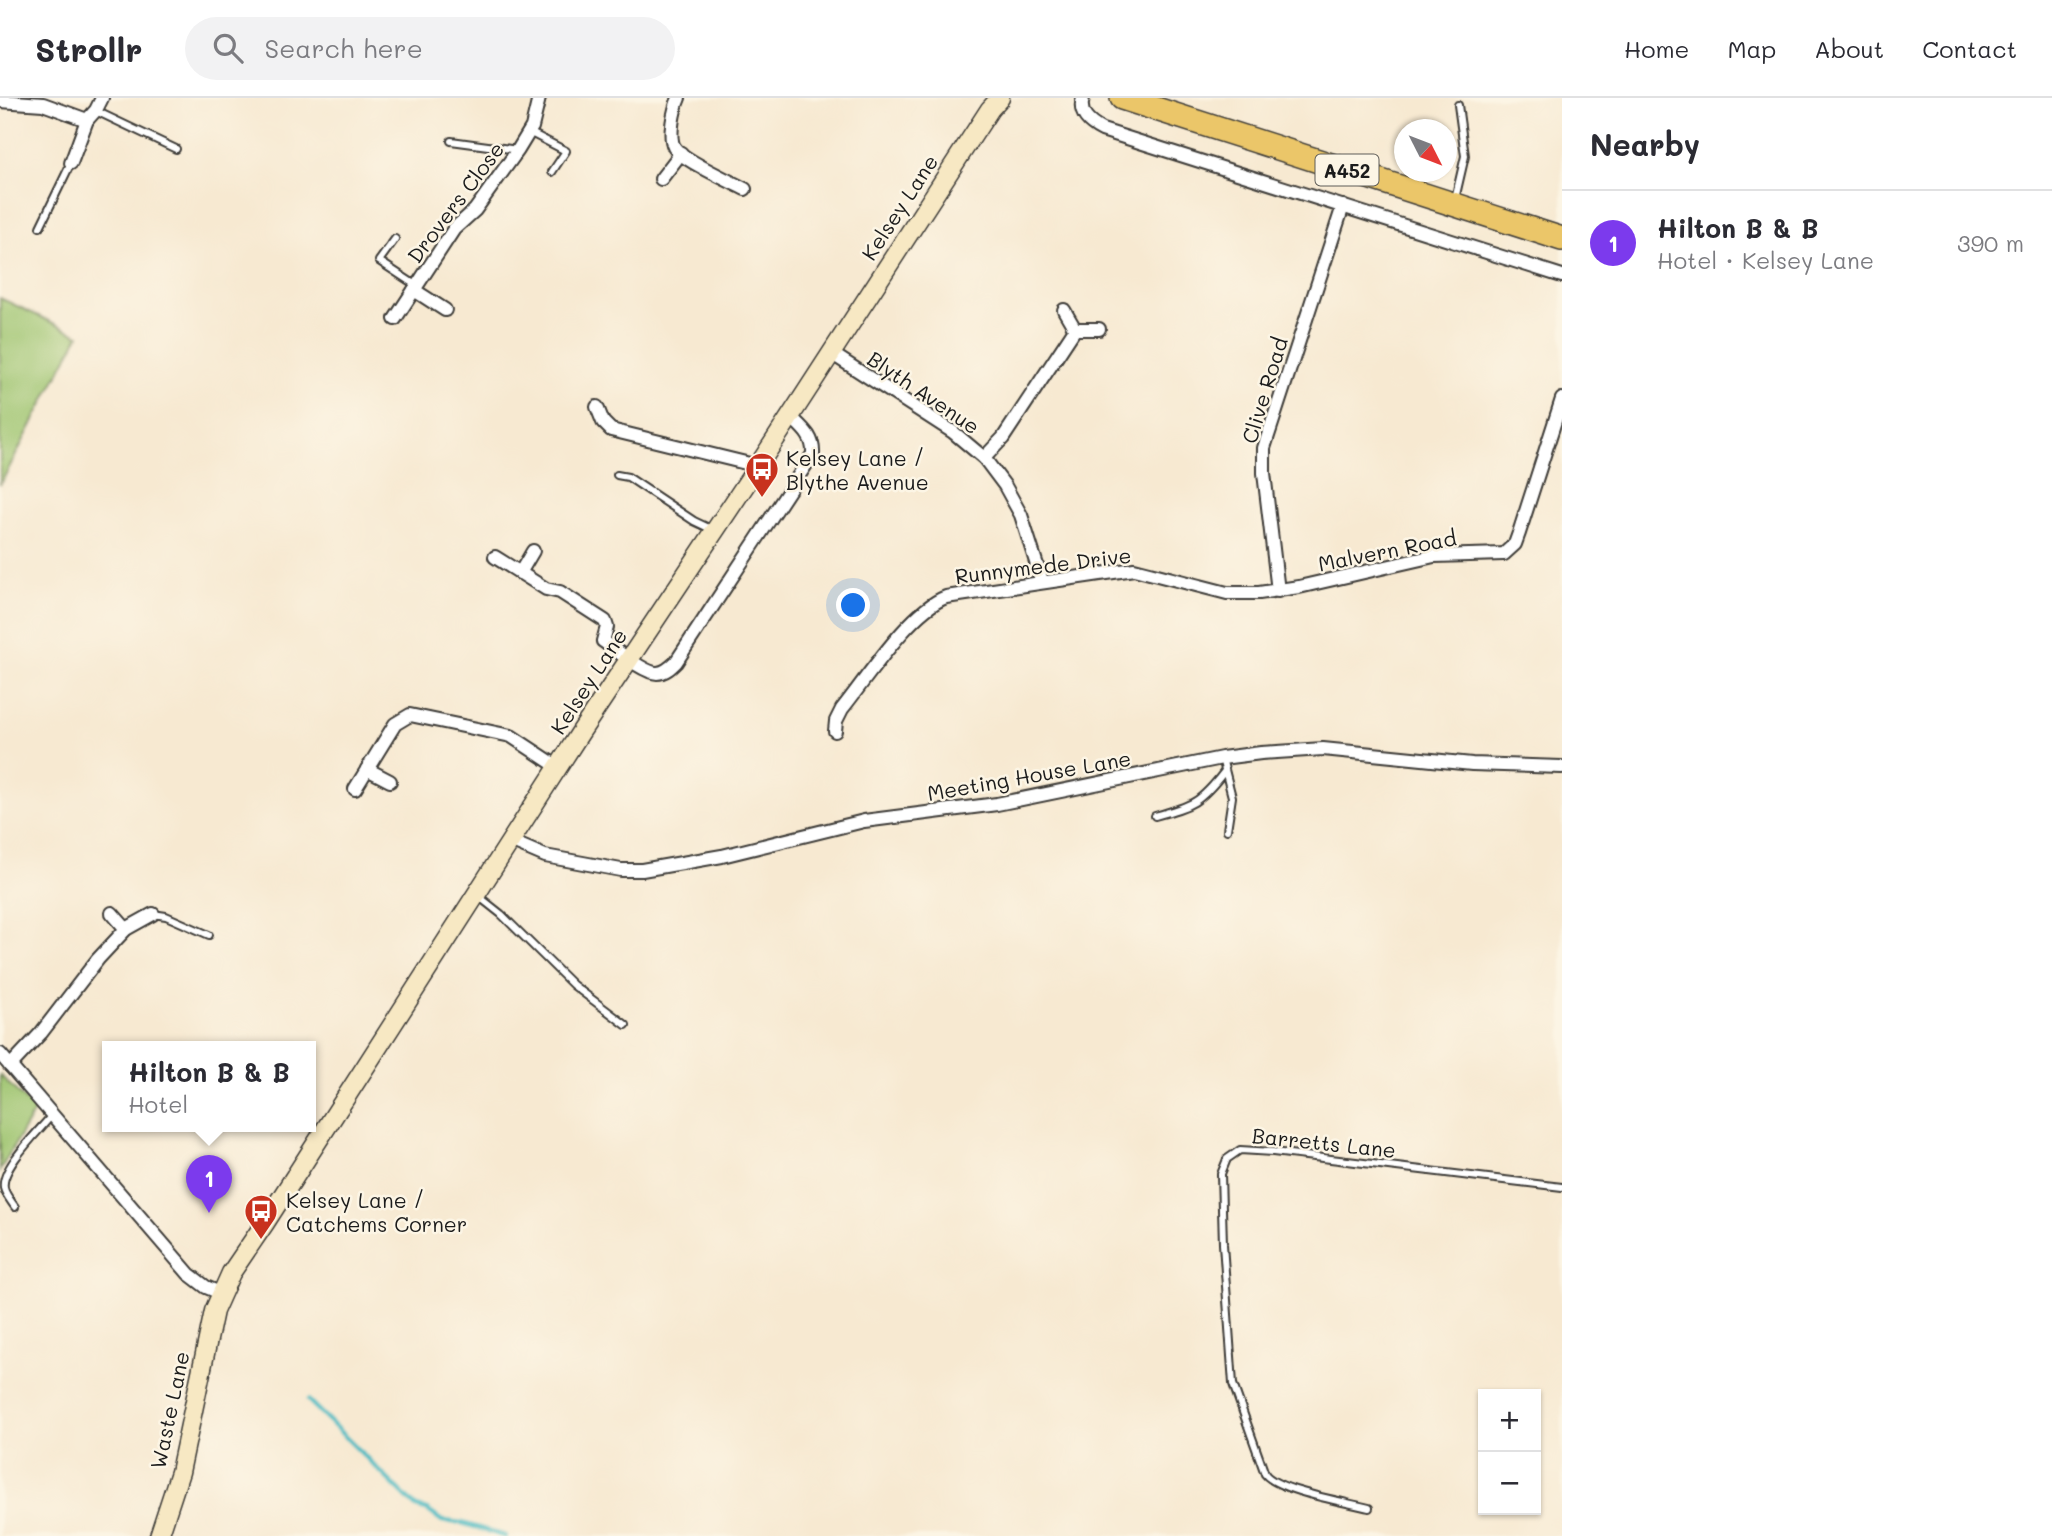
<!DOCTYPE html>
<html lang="en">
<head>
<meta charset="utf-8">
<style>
	body { margin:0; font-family:Mali,sans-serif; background:#f2f2f3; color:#2b2b33 }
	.controls { position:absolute; right:21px; bottom:21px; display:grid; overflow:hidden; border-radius:0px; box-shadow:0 2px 5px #0004 }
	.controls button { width:63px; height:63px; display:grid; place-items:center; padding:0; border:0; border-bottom:2px solid #e1e1e2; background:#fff; color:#2b2b33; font:35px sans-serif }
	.compass { position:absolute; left:1394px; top:21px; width:63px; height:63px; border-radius:50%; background:#fff; box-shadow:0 2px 5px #0004; rotate:132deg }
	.you { position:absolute; left:854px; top:508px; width:24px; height:24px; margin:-18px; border:5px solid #fff; border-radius:50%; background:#1a73e8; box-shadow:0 0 0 10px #1a73e833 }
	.badge { display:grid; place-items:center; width:46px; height:46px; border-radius:50%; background:#7c3aed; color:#fff; font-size:23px; font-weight:700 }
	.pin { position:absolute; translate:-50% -58px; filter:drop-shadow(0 2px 4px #0008) }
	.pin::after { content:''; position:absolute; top:37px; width:24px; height:21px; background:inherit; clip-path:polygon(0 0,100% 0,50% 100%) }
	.popup { position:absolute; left:102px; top:943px; width:214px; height:91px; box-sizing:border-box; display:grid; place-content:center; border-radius:0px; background:#fff; filter:drop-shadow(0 2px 5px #0005); font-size:23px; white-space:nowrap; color:#7c7c81 }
	.popup b { font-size:26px; color:#2b2b33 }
	.popup::after { content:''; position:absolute; left:50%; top:100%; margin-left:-14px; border:14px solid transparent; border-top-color:#fff }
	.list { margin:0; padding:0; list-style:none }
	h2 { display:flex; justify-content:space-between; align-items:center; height:91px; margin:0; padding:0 28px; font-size:30px }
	h2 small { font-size:23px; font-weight:400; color:#7c7c81 }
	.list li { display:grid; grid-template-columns:46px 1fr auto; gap:21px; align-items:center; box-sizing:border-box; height:105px; padding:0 28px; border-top:2px solid #e1e1e2 }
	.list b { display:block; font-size:26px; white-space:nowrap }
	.list p { margin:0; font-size:23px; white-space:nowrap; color:#7c7c81 }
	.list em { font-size:23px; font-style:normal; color:#7c7c81 }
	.icon { flex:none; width:38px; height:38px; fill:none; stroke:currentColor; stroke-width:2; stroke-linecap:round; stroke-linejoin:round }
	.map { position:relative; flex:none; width:1562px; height:1438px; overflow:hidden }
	header { display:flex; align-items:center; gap:42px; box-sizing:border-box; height:98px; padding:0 35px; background:#fff; border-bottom:2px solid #e1e1e2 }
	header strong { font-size:33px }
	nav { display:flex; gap:38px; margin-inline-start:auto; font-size:24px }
	.search { width:490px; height:63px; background:#f2f2f3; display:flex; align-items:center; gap:18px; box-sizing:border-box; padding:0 24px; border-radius:38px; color:#7c7c81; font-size:26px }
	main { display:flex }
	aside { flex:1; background:#fff }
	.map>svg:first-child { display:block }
	.green { fill:#9ec46f; stroke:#5d7046; stroke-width:2 }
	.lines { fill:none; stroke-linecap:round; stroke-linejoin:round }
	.stream { stroke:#4cbbc3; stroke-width:4.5 }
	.lane-casing { stroke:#3d3b37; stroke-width:10 }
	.street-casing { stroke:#3d3b37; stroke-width:16 }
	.secondary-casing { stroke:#3d3b37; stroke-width:21 }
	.highway-casing { stroke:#3d3b37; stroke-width:26 }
	.lane { stroke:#fff; stroke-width:6 }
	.street { stroke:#fff; stroke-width:12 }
	.secondary { stroke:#f7e8c3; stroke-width:18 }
	.highway { stroke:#ebc669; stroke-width:23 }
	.labels { text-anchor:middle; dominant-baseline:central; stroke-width:5; stroke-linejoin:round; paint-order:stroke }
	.shield { fill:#fcf5e5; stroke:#5f5d58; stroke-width:2 }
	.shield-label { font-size:19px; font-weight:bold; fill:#1c1c1c }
	.street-label { font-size:21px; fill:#1c1c1c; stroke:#fcf5e5 }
	.poi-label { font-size:21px; fill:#1c1c1c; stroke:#fcf5e5; text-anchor:start }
</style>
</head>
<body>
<header>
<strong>Strollr</strong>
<div class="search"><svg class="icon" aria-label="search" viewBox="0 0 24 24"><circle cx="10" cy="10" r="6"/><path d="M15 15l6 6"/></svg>Search here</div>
<nav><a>Home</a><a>Map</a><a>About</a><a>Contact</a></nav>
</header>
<main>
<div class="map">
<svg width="1562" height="1438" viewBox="0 0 1562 1438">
	<rect width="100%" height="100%" fill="#fcf5e5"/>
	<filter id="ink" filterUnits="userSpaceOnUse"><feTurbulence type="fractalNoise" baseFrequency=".0143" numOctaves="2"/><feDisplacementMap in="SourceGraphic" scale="14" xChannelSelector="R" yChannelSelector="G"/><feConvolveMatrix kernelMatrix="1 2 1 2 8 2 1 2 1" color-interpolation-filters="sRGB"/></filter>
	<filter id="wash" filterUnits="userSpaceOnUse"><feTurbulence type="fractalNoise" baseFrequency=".00686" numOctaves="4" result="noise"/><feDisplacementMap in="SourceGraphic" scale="28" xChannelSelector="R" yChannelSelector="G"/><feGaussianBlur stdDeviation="1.57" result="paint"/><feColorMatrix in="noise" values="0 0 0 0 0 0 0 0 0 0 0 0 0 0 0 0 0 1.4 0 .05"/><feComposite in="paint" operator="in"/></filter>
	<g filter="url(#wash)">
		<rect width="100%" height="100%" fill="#f7e9d1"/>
		<g class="green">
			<path d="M0 200 79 237 0 387Z"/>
			<path d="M0 977 35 1012 0 1072Z"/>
		</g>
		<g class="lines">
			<path class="stream" d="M308 1302 416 1409 427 1412 442 1423 462 1425 505 1438"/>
		</g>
	</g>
	<g filter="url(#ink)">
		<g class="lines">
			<defs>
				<g id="lane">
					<path d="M96 13 176 51"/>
					<path d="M529 34 566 53 552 74"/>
					<path d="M451 43 518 52"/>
					<path d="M1455 101 1465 58 1458 7"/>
					<path d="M40 129 71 65"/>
					<path d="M395 141 379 163 417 188"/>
					<path d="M617 377 628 379 694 423 713 432"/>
					<path d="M1222 660 1232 699 1227 732"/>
					<path d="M1155 718C1192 708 1200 705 1224 674"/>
					<path d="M477 797 501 816 573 887 626 927"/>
					<path d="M153 816 166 818 209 837"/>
					<path d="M15 1109C11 1103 5 1096 4 1090 0 1070 40 1032 52 1017"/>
					<path d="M1369 1410C1346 1404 1278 1393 1265 1376L1233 1286 1223 1146 1221 1076 1227 1061 1240 1052 1273 1054 1562 1089"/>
				</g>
				<g id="street">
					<path d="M679 0C674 11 668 38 674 49 682 62 730 83 745 91"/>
					<path d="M1083 0C1078 16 1089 25 1102 32L1562 178"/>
					<path d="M0 3 43 6 87 22 96 12 102 0"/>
					<path d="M71 65 87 22"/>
					<path d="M661 81 681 55"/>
					<path d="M414 192 445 212"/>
					<path d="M1064 212 1075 231H1099"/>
					<path d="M395 221 454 131 475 112 518 52 532 29 539 0"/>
					<path d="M831 255 953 334 984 360 1005 388 1021 417 1042 483"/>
					<path d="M597 309 603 324 611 332 758 368"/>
					<path d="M984 360 1003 340 1075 231"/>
					<path d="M495 459 546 491 560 494 605 523 607 529 603 543C615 551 644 575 657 575 665 575 671 569 676 564L813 356C814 338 802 330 790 318"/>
					<path d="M520 475 533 453"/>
					<path d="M1278 493 1264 375V350L1343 108"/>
					<path d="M835 633 836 623 842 611C867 580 910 513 946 499L1134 471 1227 495H1259L1299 489 1434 458 1504 456 1515 446 1519 435 1562 301"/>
					<path d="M367 671 390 683"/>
					<path d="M355 691 395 626 410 617 511 638 558 669"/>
					<path d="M510 743 545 758 621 772H642L722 758 864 723 997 706 1222 660 1261 655 1323 651 1472 666 1562 669"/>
					<path d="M112 815 126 831"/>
					<path d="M0 956 189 1176 206 1189 220 1195"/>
					<path d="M10 968 41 935 98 861 126 831 153 816"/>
				</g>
				<path id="secondary" d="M159 1438 180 1374 214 1213 231 1175 265 1125 580 635 758 368 990 11 1000 0"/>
				<path id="highway" d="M1122 0 1562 141"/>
			</defs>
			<use href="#lane" class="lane-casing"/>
			<use href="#street" class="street-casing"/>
			<use href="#secondary" class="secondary-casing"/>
			<use href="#highway" class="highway-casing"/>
			<use href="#lane" class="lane"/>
			<use href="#street" class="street"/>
			<use href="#secondary" class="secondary"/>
			<use href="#highway" class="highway"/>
		</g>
	</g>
	<defs>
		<symbol id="bus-pin" viewBox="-11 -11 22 30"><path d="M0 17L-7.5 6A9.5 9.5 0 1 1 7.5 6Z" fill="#c8321e" stroke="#fcf5e5"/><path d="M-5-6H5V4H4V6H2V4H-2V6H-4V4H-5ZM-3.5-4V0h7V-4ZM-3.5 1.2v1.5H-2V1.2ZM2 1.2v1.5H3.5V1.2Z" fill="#fff"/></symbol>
	</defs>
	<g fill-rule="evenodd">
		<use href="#bus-pin" x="743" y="352" width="38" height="52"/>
		<use href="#bus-pin" x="242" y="1094" width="38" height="52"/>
	</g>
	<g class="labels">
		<rect class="shield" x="1315.5" y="56.5" width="63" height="31" rx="5"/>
		<g class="shield-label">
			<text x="1347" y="72">A452</text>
		</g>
		<g class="street-label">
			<text transform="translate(455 104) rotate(-53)">Drovers Close</text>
			<text transform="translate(899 109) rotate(-57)">Kelsey Lane</text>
			<text transform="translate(1264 292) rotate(-73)">Clive Road</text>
			<text transform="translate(924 294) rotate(34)">Blyth Avenue</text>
			<text transform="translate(1387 452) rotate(-11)">Malvern Road</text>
			<text transform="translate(1043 467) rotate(-7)">Runnymede Drive</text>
			<text transform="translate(588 583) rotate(-57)">Kelsey Lane</text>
			<text transform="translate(1029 677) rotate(-10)">Meeting House Lane</text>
			<text transform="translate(1324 1044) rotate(6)">Barretts Lane</text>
			<text transform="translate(169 1312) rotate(-78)">Waste Lane</text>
		</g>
		<g class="poi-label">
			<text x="786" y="359">Kelsey Lane /<tspan x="786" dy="24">Blythe Avenue</tspan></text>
			<text x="286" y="1101">Kelsey Lane /<tspan x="286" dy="24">Catchems Corner</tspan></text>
		</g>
	</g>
</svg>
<div class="controls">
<button>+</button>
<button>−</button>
</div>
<svg class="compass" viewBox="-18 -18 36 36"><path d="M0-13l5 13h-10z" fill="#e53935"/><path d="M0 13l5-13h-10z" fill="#7c7c81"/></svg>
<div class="you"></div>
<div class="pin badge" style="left:209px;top:1115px">1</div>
<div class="popup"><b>Hilton B &amp; B</b>Hotel</div>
</div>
<aside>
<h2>Nearby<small></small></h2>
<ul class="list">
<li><span class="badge">1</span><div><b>Hilton B &amp; B</b><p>Hotel · Kelsey Lane</p></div><em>390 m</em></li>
</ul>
</aside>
</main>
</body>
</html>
